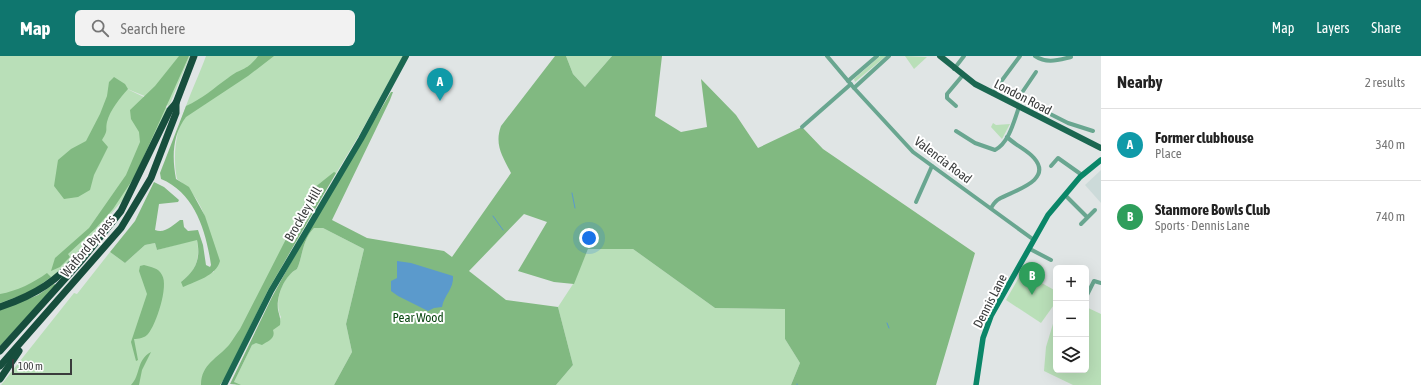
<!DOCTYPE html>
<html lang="en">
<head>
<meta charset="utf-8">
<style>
	body { margin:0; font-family:"Asap Condensed",sans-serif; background:#f2f2f2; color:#222 }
	.controls { position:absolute; right:12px; bottom:12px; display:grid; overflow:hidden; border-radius:6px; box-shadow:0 4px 16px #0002 }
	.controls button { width:36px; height:36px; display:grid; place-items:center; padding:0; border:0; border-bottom:1px solid #e0e0e0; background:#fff; color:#222; font:20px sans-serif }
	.scale { position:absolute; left:12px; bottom:10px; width:60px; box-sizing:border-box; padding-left:4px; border:2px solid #3a3c3c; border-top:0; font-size:11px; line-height:14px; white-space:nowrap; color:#3a3c3c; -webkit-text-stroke:3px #fff; paint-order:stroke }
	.you { position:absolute; left:589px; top:182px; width:14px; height:14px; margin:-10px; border:3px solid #fff; border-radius:50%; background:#1a73e8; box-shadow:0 0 0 6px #1a73e833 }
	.badge { display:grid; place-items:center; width:26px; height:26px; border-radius:50%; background:#0f766e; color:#fff; font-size:13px; font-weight:700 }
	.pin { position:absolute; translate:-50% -33px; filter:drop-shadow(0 1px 2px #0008) }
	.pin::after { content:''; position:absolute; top:21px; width:14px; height:12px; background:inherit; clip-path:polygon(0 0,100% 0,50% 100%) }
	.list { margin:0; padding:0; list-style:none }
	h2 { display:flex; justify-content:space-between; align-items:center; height:52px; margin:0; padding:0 16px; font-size:17px }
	h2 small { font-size:13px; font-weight:400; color:#767676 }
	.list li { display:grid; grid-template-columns:26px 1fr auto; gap:12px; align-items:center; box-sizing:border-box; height:72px; padding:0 16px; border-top:1px solid #e0e0e0 }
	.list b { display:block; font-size:15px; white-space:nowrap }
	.list p { margin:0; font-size:13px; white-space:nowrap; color:#767676 }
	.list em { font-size:13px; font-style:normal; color:#767676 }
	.icon { flex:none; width:22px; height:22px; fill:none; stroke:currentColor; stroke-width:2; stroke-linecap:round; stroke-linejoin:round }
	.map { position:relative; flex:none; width:1101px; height:329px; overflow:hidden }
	header { display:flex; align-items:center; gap:24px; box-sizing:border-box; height:56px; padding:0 20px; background:#0f766e; color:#fff }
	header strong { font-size:19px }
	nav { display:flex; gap:22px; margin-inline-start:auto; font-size:14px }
	.search { width:280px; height:36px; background:#f2f2f2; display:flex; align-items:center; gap:10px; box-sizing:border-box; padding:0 14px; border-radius:6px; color:#767676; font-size:15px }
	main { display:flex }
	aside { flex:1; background:#fff }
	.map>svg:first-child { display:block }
	.built { fill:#ccdad9 }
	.green { fill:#b9dfb8 }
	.forest { fill:#81b981 }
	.water { fill:#5b9acc }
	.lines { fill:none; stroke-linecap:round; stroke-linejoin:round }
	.stream { stroke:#5b9acc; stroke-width:1 }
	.street { stroke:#69a690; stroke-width:4 }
	.secondary { stroke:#0a8668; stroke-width:5.5 }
	.primary { stroke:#1b6751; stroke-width:6 }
	.highway { stroke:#174e3d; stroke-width:7 }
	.labels { text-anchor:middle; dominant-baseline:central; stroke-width:4; stroke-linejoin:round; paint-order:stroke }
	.street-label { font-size:13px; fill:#3a3c3c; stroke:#fff }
	.park-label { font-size:13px; fill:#0a4711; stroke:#fff }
</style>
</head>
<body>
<header>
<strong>Map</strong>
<div class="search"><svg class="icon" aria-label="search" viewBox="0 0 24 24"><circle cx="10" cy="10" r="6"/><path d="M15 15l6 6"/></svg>Search here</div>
<nav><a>Map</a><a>Layers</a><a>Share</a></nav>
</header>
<main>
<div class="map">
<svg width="1101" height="329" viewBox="0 0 1101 329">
	<rect width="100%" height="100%" fill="#e0e5e5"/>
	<path class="built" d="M1101 114V147L1085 129Z"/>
	<g class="green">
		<path d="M0 0H190L169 50 125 32 169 53 140 117 122 145 65 211 47 228 0 249Z"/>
		<path d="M206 0H403L361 76 296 184 220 329H1L74 237 77 238 110 196 125 207 145 189 155 187 157 194 197 183C200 203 197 214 181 226L214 216C211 180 208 145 177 123 168 78 191 41 206 0Z"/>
		<path d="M566 0H612L585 31 573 18Z"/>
		<path d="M880 0H886L855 26 854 23Z"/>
		<path d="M905 0 927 1 914 13Z"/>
		<path d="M993 67 996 69 1010 68 1002 83 991 71Z"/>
		<path d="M314 172H323L364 193 346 268 352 296 334 329H236L234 326 252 289 273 274 281 261C273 246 283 220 297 213 303 200 302 184 314 172Z"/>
		<path d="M588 193H633L715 252 785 253V283L800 307 791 329H556L573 309 558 251 573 228Z"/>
		<path d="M1022 216 1056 235V246L1041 267 1006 244Z"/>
		<path d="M1086 251 1101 258V329H1073L1044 315 1046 291 1056 258V314H1086Z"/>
	</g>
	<g class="forest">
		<path d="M179 0H189L135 120 113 153 95 173 68 198 70 201 60 211 51 215 55 202 89 172 126 119 140 86 139 76 131 63 130 54 155 30Z"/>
		<path d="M258 0H274L248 20 186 61C172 79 172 102 176 123L189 131 205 160 220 205C216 220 196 225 183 231L181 226C196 214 201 203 197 184L157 194 155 187 145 189 125 207 110 196 135 165 154 126 164 131 179 144 178 146 159 148 155 174C165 178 173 169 180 164H183L184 171 188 175 198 174 203 189 206 209 210 211 211 209C206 175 195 137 161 123L160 117 186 50C202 43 214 32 228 22 242 11 246 16 258 0Z"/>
		<path d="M555 0H566L573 18 585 31 612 0H662L655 60 681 76 707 71 701 23 736 59 758 92 802 71 823 93 975 197 936 329H791L800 307 785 283V253L715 252 633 193H588L574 228 554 226 518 215 547 166 524 158 469 215 506 244 558 251 573 309 556 329H334L352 296 346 268 364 193 323 172H314C302 184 303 200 297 213 285 219 276 240 278 254 279 259 281 262 280 269L273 274C276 283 268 285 262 289L256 287 252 289 234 326 241 329 230 328 272 241 301 188 391 36H393L390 44 332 164 367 182 444 195 452 201 511 117C503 101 494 89 501 70Z"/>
		<path d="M114 21 125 28 128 33C120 42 110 54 107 66 105 75 109 73 102 84L108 91 94 119 90 134 78 141 64 143 54 130 58 104 71 93 86 85 100 58 107 40 109 26Z"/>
		<path d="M334 116 336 117 268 234 225 322 220 329H201C201 308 218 302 229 289 233 284 236 278 240 273L306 144 314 132Z"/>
		<path d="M144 209C151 211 159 212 162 219 169 230 156 269 148 278 145 282 138 283 134 283L138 304 136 305 131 286 147 238 139 215 140 210Z"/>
		<path d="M47 217 51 221 30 236 0 247V238C17 235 33 227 47 217Z"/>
		<path d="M54 228 56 229 0 290V254L38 239Z"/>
		<path d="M151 296 142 314 139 329H131C141 319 136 304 151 296Z"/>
	</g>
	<path class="water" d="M397 205 411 207 453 220C454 233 444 239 442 251L434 252 428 255 398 240 391 235V225L397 222Z"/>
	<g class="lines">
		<g class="stream">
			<path d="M572 137 575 152"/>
			<path d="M493 160 503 174"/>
			<path d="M887 267 889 272"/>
			<path d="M797 329V328"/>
		</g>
		<g class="street">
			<path d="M827 0 854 32 913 96 1034 184"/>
			<path d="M1035 0C1047 8 1058 4 1071 1"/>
			<path d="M954 13 964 0"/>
			<path d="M848 25 877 0"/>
			<path d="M997 31 1020 0"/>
			<path d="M854 32 889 0"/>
			<path d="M993 38 997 31 1068 67 1093 75"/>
			<path d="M1019 41 1036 16"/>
			<path d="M956 50 947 42V38L963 19"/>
			<path d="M802 71 851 28"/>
			<path d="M956 75 975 87 995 94C1009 87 1014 65 1019 51"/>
			<path d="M1051 110 1058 102 1082 119"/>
			<path d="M1065 139 1087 161"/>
			<path d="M916 146 932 110"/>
			<path d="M991 152C993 149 995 145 999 143 1012 135 1054 125 1034 102 1027 94 1015 89 1007 81"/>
			<path d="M1081 168 1095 154"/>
			<path d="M1030 193 1051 204"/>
			<path d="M1086 241 1094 225 1101 227"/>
		</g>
		<path class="secondary" d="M976 329 983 282 991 260 1048 159 1080 121 1101 104"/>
		<g class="primary">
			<path d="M940 0 975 28 1101 92"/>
			<path d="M224 329 271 235 361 83 406 0"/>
		</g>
		<g class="highway">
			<path d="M0 251C38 238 56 225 83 196"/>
			<path d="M0 295 81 205 121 155 170 54 176 47 194 0"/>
			<path d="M0 310 121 172 151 122 176 57V47"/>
			<path d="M0 323 19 295"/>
		</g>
	</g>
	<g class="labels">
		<g class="street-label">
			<text transform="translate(1023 41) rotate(27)">London Road</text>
			<text transform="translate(943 104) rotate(37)">Valencia Road</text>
			<text transform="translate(303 158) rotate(-60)">Brockley Hill</text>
			<text transform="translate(88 190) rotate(-50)">Watford By-pass</text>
			<text transform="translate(990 245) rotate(-63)">Dennis Lane</text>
		</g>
		<g class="park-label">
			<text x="418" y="261">Pear Wood</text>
		</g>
	</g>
</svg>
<div class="controls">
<button>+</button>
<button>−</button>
<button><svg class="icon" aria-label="layers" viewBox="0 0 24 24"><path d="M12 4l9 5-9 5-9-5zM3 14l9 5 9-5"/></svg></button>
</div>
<div class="scale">100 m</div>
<div class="you"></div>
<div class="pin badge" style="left:440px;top:45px;background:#0f9aa8">A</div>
<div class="pin badge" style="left:1032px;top:239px;background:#2e9e5b">B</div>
</div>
<aside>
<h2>Nearby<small>2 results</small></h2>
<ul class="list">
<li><span class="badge" style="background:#0f9aa8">A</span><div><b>Former clubhouse</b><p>Place</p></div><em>340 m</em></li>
<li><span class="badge" style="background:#2e9e5b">B</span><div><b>Stanmore Bowls Club</b><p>Sports · Dennis Lane</p></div><em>740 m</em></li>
</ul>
</aside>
</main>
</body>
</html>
